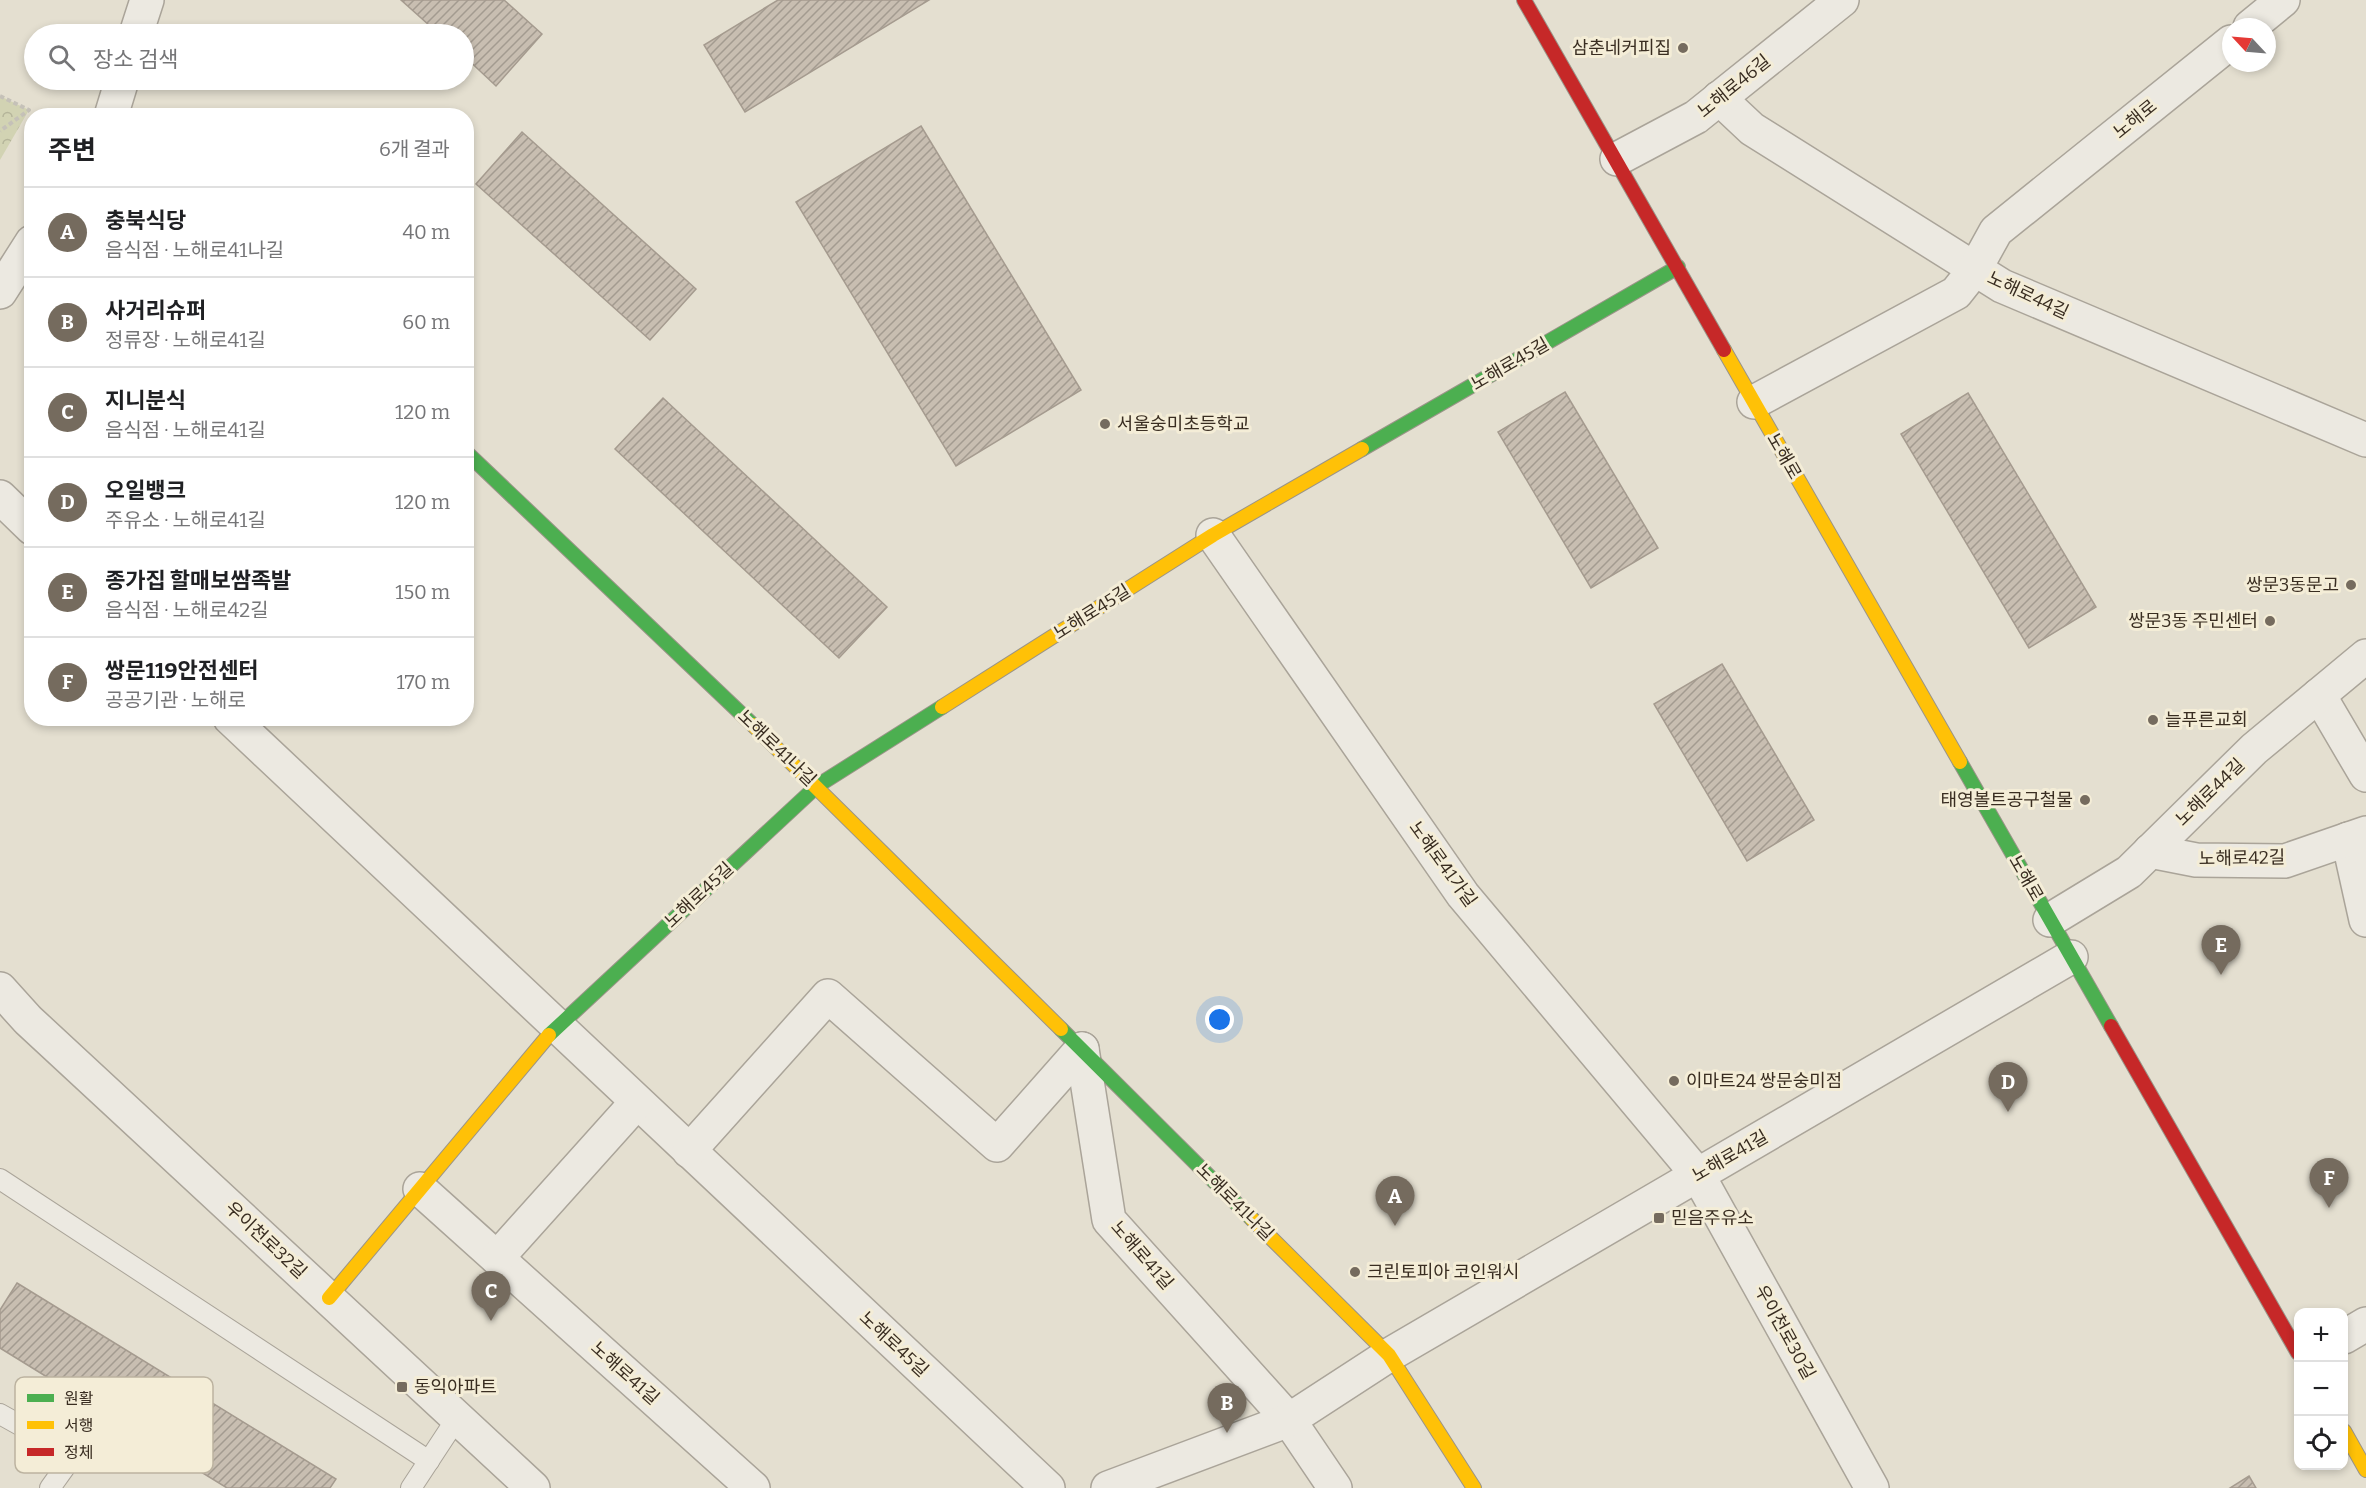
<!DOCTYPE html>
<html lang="ko">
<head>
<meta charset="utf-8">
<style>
	body { margin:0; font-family:Bitter,"Noto Sans KR",serif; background:#f2f2f2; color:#202124 }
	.controls { position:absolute; right:18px; bottom:18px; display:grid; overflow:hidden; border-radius:12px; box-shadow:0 3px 9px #0003 }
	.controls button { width:54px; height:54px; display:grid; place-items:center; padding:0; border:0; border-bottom:2px solid #e0e0e0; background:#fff; color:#202124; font:30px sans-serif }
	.compass { position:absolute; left:2222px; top:18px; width:54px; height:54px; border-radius:50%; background:#fff; box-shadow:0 3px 9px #0003; rotate:296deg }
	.you { position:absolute; left:1220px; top:1020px; width:21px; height:21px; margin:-15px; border:4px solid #fff; border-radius:50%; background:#1a73e8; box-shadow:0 0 0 9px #1a73e833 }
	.badge { display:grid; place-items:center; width:39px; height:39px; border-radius:50%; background:#756b5e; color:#fff; font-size:20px; font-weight:700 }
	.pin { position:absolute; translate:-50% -50px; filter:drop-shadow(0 2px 3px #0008) }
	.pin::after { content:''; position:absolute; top:32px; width:21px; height:18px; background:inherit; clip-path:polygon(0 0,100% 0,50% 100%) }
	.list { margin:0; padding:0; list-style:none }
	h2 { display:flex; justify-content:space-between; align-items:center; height:78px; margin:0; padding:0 24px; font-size:26px }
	h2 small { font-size:20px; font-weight:400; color:#757577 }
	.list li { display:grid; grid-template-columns:39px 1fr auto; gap:18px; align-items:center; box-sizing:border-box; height:90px; padding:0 24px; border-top:2px solid #e0e0e0 }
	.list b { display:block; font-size:22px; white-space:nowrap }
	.list p { margin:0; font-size:20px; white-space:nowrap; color:#757577 }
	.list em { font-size:20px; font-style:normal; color:#757577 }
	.icon { flex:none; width:33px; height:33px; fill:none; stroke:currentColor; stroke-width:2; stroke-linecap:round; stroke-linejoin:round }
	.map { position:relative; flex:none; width:2366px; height:1488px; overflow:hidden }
	.search { position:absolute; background:#fff; box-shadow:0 3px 9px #0003; left:24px; top:24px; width:450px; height:66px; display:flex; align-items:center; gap:15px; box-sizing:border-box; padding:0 21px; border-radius:33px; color:#757577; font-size:22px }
	.panel { position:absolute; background:#fff; box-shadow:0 3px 9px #0003; left:24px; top:108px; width:450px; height:618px; border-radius:24px }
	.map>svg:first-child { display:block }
	.forest { fill:url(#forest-crowns) }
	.building { fill:url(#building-hatch); stroke:#a59b8f; stroke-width:1.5 }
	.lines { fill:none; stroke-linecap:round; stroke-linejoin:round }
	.lane-casing { stroke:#aaa499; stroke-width:22 }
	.street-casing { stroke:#aaa499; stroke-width:36 }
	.fast-casing { stroke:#9a9488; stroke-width:16 }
	.slow-casing { stroke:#9a9488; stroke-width:16 }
	.jam-casing { stroke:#9a9488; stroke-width:16 }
	.path { stroke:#c5c1b8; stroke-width:4; stroke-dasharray:4.5 3; stroke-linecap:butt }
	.lane { stroke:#ece9e1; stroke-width:20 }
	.street { stroke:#ece9e1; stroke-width:33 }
	.fast { stroke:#4caf50; stroke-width:14 }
	.slow { stroke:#ffc107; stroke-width:14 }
	.jam { stroke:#c62828; stroke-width:14 }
	.poi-dot { fill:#756b5e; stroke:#f4edd7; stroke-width:2 }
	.labels { text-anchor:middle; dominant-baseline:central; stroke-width:6; stroke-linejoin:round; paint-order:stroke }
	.poi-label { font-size:18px; fill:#392d21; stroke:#f4edd7; text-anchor:start }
	.street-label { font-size:18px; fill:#392d21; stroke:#f4edd7 }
	.key { fill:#f4edd7; stroke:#bcb3a0; stroke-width:1.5 }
	.key-label { font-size:16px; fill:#392d21 }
</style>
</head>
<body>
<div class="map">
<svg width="2366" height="1488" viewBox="0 0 2366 1488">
	<defs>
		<pattern id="forest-crowns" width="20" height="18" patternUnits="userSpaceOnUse" patternTransform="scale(1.5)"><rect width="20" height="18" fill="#d2d3b3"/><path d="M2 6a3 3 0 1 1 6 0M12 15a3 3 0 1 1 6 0" fill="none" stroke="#b5b59a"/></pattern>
		<pattern id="building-hatch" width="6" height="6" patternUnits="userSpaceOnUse" patternTransform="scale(1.5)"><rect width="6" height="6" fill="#c8beb1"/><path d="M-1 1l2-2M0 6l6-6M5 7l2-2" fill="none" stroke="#a39b90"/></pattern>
	</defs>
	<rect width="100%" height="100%" fill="#e4dfd0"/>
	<path class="forest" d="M0 96 29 110 0 160Z"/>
	<g class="building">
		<path d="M401 0H504L542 34 496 86 464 56V34H439Z"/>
		<path d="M778 0H929L745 112 704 45Z"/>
		<path d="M921 126 1081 390 956 466 796 202Z"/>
		<path d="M522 132 696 289 650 340 476 184Z"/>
		<path d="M1565 392 1658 548 1591 588 1498 432Z"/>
		<path d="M1968 393 2096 607 2029 648 1901 434Z"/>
		<path d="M663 398 887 607 839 658 615 449Z"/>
		<path d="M1722 664 1814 820 1747 861 1654 704Z"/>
		<path d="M17 1283 336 1479 330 1488H227L0 1348V1310Z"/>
		<path d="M2249 1476 2256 1488H2230Z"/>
	</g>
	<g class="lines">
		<defs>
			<g id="lane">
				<path d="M0 1179 429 1461"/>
				<path d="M0 1414 43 1438 65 1467 50 1488"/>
				<path d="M411 1488 457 1418"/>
			</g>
			<g id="street">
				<path d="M2250 27 2283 0"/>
				<path d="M136 34 147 0"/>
				<path d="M1719 98 1752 129 2002 286 2366 440"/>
				<path d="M111 116 122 80"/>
				<path d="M1617 159 1696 117 1842 0"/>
				<path d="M0 292 32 242"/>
				<path d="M1754 402 1956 293 1975 269 1996 231 2231 42"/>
				<path d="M0 497 32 528"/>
				<path d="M1213 535 1463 895 1698 1175 1872 1488"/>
				<path d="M2319 695 2366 775"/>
				<path d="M230 718 1048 1488"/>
				<path d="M2348 839 2366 920"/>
				<path d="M2150 851 2196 860 2285 861 2366 833"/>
				<path d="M2050 920 2129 872 2254 749 2366 656"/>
				<path d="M0 989 28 1020 533 1488"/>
				<path d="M1082 1049 1109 1220 1289 1420 1335 1488"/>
				<path d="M689 1151 828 996 997 1145 1082 1049"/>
				<path d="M420 1189 753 1488"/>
				<path d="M497 1258 637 1102"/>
				<path d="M2344 1337 2366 1324"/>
				<path d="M1108 1488 1289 1420 1389 1355 2071 957"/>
			</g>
			<g id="fast">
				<path d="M1362 449 1678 267"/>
				<path d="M466 452 753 725"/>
				<path d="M1960 762 2111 1026"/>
				<path d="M1061 1029 1252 1219"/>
				<path d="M549 1035 817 786 942 707"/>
			</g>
			<g id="slow">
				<path d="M1724 350 1960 762"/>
				<path d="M942 707 1213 535 1362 449"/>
				<path d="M753 725 1061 1029"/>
				<path d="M1252 1219 1389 1355 1474 1488"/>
				<path d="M329 1298 549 1035"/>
				<path d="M2344 1431 2366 1470"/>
			</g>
			<g id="jam">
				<path d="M1524 0 1724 350"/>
				<path d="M2111 1026 2298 1353"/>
			</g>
		</defs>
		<use href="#lane" class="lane-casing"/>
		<use href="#street" class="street-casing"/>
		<use href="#fast" class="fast-casing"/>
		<use href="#slow" class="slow-casing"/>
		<use href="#jam" class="jam-casing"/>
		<path class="path" d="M0 96 29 110 0 131"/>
		<use href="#lane" class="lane"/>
		<use href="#street" class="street"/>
		<use href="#fast" class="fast"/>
		<use href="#slow" class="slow"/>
		<use href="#jam" class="jam"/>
	</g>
	<g class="poi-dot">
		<circle cx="1683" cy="48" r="6"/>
		<circle cx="1105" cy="424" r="6"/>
		<circle cx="2351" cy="585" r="6"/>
		<circle cx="2270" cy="621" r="6"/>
		<circle cx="2153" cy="720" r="6"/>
		<circle cx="2085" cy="800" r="6"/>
		<circle cx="1674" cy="1081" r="6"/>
		<rect x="1653" y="1212" width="12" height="12" rx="3"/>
		<circle cx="1355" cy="1272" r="6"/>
		<rect x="396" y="1381" width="12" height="12" rx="3"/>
	</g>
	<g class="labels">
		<g class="poi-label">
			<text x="1671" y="48" text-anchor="end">삼춘네커피집</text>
			<text x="1117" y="424">서울숭미초등학교</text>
			<text x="2339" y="585" text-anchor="end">쌍문3동문고</text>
			<text x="2258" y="621" text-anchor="end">쌍문3동 주민센터</text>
			<text x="2165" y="720">늘푸른교회</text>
			<text x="2073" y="800" text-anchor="end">태영볼트공구철물</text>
			<text x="1686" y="1081">이마트24 쌍문숭미점</text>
			<text x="1671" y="1218">믿음주유소</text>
			<text x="1367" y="1272">크린토피아 코인워시</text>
			<text x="414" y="1387">동익아파트</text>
		</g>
		<g class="street-label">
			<text transform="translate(1734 86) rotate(-39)">노해로46길</text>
			<text transform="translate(2135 119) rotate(-39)">노해로</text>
			<text transform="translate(2028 295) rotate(25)">노해로44길</text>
			<text transform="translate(1510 364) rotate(-30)">노해로45길</text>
			<text transform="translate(1784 456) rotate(60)">노해로</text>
			<text transform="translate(1092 612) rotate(-32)">노해로45길</text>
			<text transform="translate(777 748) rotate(44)">노해로41나길</text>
			<text transform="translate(2210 792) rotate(-44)">노해로44길</text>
			<text transform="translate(2242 858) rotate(-1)">노해로42길</text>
			<text transform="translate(1443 864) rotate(54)">노해로41가길</text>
			<text transform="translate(2026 878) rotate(60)">노해로</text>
			<text transform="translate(699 895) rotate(-43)">노해로45길</text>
			<text transform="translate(1730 1156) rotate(-30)">노해로41길</text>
			<text transform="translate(1235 1202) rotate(45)">노해로41나길</text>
			<text transform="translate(266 1240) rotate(43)">우이천로32길</text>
			<text transform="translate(1142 1255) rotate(49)">노해로41길</text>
			<text transform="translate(1785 1332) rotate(61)">우이천로30길</text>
			<text transform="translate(894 1344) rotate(43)">노해로45길</text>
			<text transform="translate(625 1373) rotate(42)">노해로41길</text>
		</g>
	</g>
	<rect x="15" y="1377" width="198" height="96" rx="9" class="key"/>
	<rect x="27" y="1394" width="27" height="8" fill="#4caf50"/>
	<rect x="27" y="1421" width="27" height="8" fill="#ffc107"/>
	<rect x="27" y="1448" width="27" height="8" fill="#c62828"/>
	<g class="key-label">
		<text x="64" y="1404">원활</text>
		<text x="64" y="1431">서행</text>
		<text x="64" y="1458">정체</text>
	</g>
</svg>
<div class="controls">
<button>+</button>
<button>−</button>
<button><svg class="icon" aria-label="locate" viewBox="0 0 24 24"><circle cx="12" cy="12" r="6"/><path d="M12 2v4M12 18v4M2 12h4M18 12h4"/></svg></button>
</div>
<svg class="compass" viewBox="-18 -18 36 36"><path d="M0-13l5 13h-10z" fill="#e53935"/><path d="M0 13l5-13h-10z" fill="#757577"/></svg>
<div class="you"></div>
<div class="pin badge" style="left:1395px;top:1226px">A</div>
<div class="pin badge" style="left:1227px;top:1433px">B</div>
<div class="pin badge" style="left:491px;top:1321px">C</div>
<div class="pin badge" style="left:2008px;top:1112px">D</div>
<div class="pin badge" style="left:2221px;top:975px">E</div>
<div class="pin badge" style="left:2329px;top:1208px">F</div>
<div class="search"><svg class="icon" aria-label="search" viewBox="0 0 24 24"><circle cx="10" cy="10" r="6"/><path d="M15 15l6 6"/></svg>장소 검색</div>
<section class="panel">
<h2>주변<small>6개 결과</small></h2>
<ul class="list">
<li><span class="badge">A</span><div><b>충북식당</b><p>음식점 · 노해로41나길</p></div><em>40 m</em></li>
<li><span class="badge">B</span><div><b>사거리슈퍼</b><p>정류장 · 노해로41길</p></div><em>60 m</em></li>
<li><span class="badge">C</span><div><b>지니분식</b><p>음식점 · 노해로41길</p></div><em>120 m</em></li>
<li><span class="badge">D</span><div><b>오일뱅크</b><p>주유소 · 노해로41길</p></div><em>120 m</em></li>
<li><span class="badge">E</span><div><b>종가집 할매보쌈족발</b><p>음식점 · 노해로42길</p></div><em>150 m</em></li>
<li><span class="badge">F</span><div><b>쌍문119안전센터</b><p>공공기관 · 노해로</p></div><em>170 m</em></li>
</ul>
</section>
</div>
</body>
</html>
